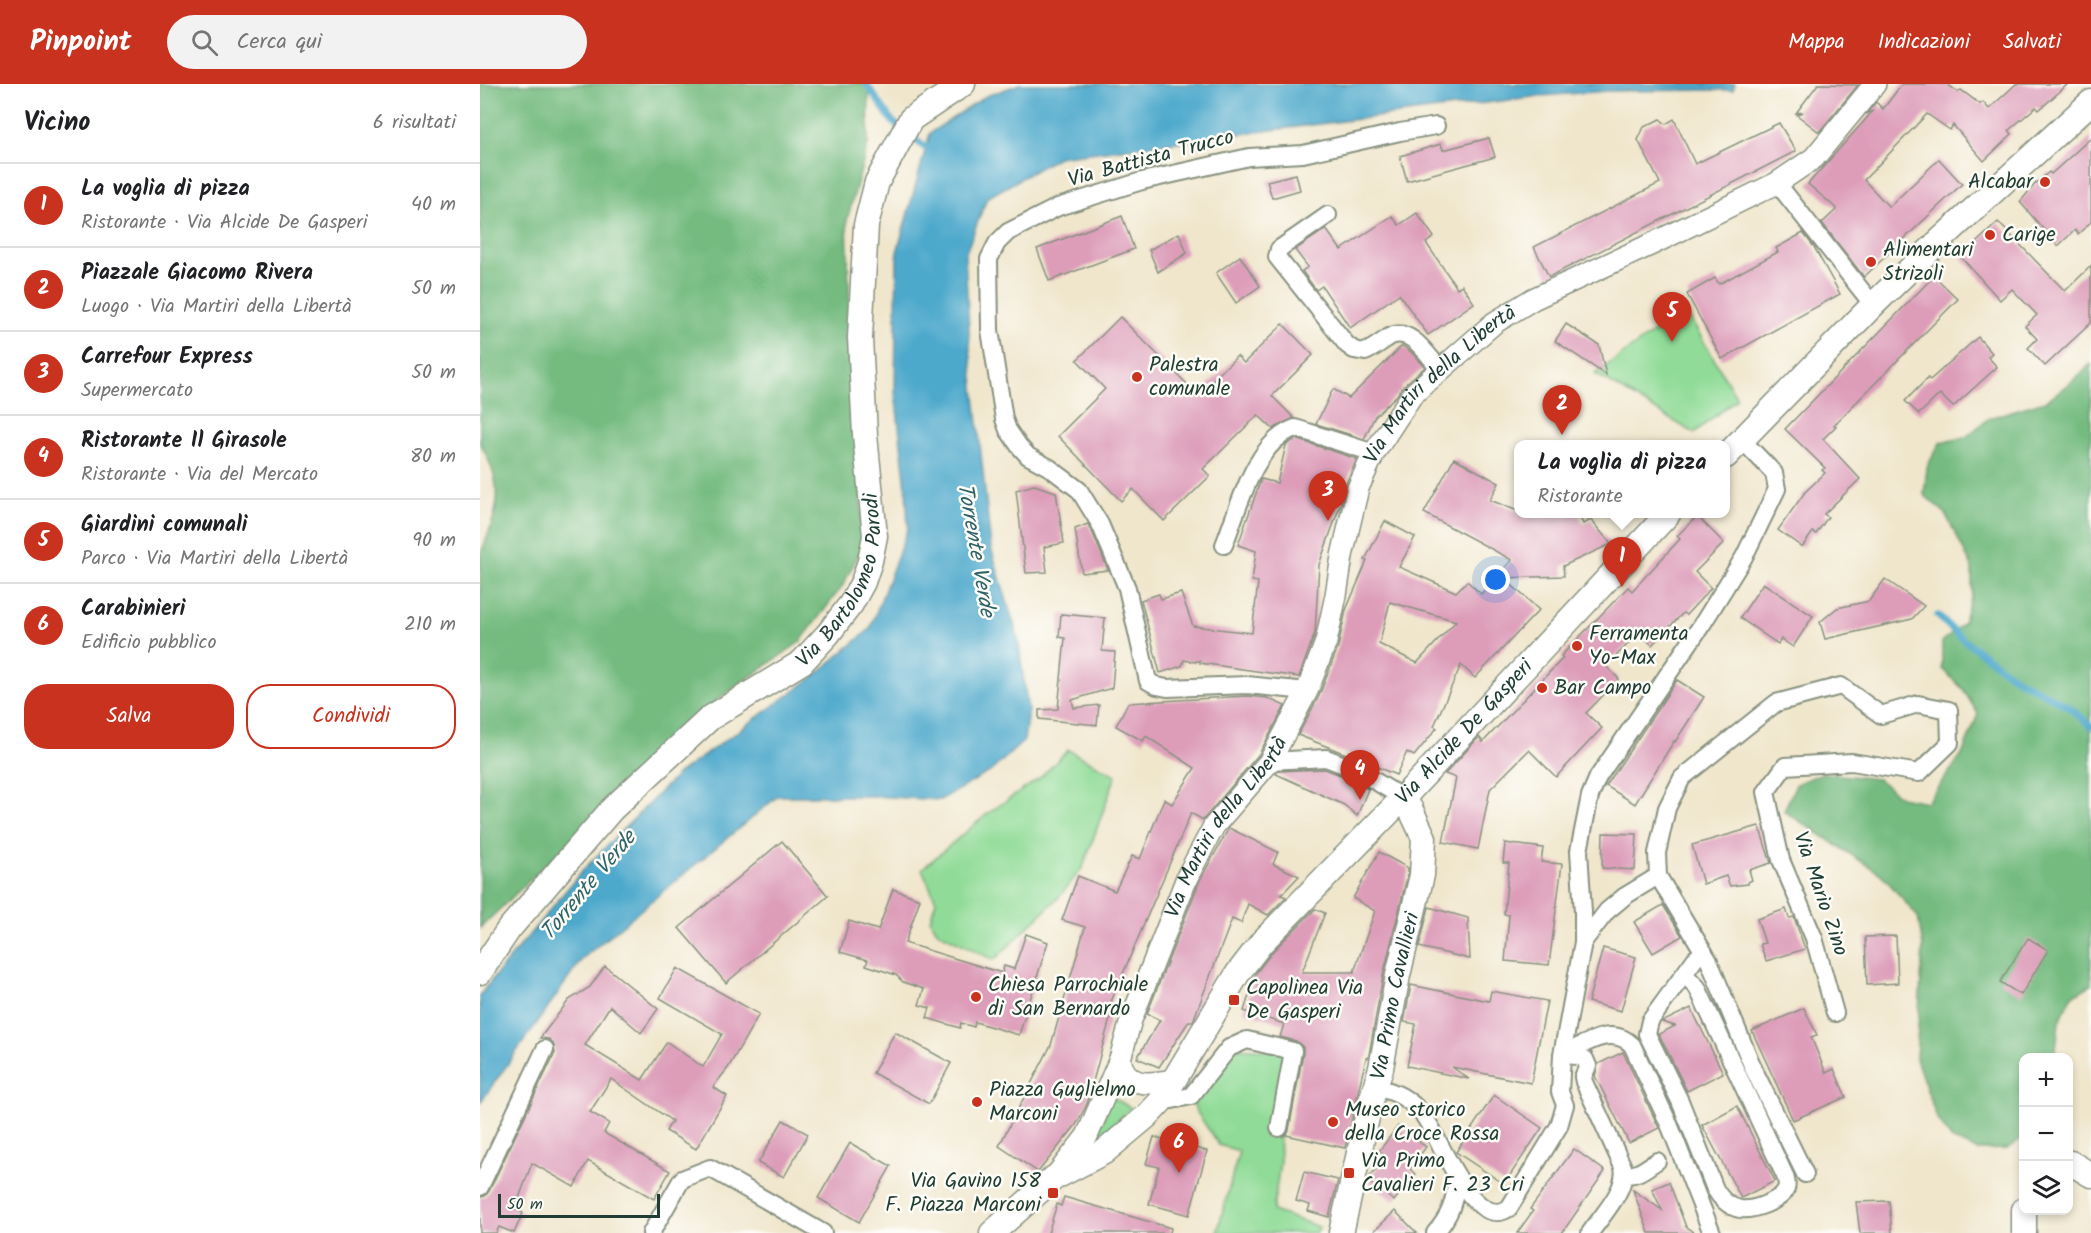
<!DOCTYPE html>
<html lang="it">
<head>
<meta charset="utf-8">
<style>
	body { margin:0; font-family:Kalam,sans-serif; background:#f2f2f2; color:#202124 }
	.controls { position:absolute; right:18px; bottom:18px; display:grid; overflow:hidden; border-radius:12px; box-shadow:0 3px 9px #0003 }
	.controls button { width:54px; height:54px; display:grid; place-items:center; padding:0; border:0; border-bottom:2px solid #e0e0e0; background:#fff; color:#202124; font:30px sans-serif }
	.scale { position:absolute; left:18px; bottom:15px; width:162px; box-sizing:border-box; padding-left:6px; border:3px solid #1f3d34; border-top:0; font-size:16px; line-height:21px; white-space:nowrap; color:#1f3d34; -webkit-text-stroke:4px #fdfcf7; paint-order:stroke }
	.you { position:absolute; left:1016px; top:496px; width:21px; height:21px; margin:-15px; border:4px solid #fff; border-radius:50%; background:#1a73e8; box-shadow:0 0 0 9px #1a73e833 }
	.badge { display:grid; place-items:center; width:39px; height:39px; border-radius:50%; background:#c8321e; color:#fff; font-size:20px; font-weight:700 }
	.pin { position:absolute; translate:-50% -50px; filter:drop-shadow(0 2px 3px #0008) }
	.pin::after { content:''; position:absolute; top:32px; width:21px; height:18px; background:inherit; clip-path:polygon(0 0,100% 0,50% 100%) }
	.popup { position:absolute; left:1034px; top:356px; width:216px; height:78px; box-sizing:border-box; display:grid; place-content:center; border-radius:12px; background:#fff; filter:drop-shadow(0 2px 4px #0005); font-size:20px; white-space:nowrap; color:#757577 }
	.popup b { font-size:22px; color:#202124 }
	.popup::after { content:''; position:absolute; left:50%; top:100%; margin-left:-12px; border:12px solid transparent; border-top-color:#fff }
	.list { margin:0; padding:0; list-style:none }
	h2 { display:flex; justify-content:space-between; align-items:center; height:78px; margin:0; padding:0 24px; font-size:26px }
	h2 small { font-size:20px; font-weight:400; color:#757577 }
	.list li { display:grid; grid-template-columns:39px 1fr auto; gap:18px; align-items:center; box-sizing:border-box; height:84px; padding:0 24px; border-top:2px solid #e0e0e0 }
	.list b { display:block; font-size:22px; white-space:nowrap }
	.list p { margin:0; font-size:20px; white-space:nowrap; color:#757577 }
	.list em { font-size:20px; font-style:normal; color:#757577 }
	.actions { display:flex; gap:12px; padding:18px 24px }
	.actions a { flex:1; padding:14px 0; border:2px solid #c8321e; border-radius:24px; text-align:center; font-size:21px; color:#c8321e }
	.actions .main { background:#c8321e; color:#fff }
	.icon { flex:none; width:33px; height:33px; fill:none; stroke:currentColor; stroke-width:2; stroke-linecap:round; stroke-linejoin:round }
	.map { position:relative; flex:none; width:1611px; height:1149px; overflow:hidden }
	header { display:flex; align-items:center; gap:36px; box-sizing:border-box; height:84px; padding:0 30px; background:#c8321e; color:#fff }
	header strong { font-size:28px }
	nav { display:flex; gap:33px; margin-inline-start:auto; font-size:21px }
	.search { width:420px; height:54px; background:#f2f2f2; display:flex; align-items:center; gap:15px; box-sizing:border-box; padding:0 21px; border-radius:33px; color:#757577; font-size:22px }
	main { display:flex }
	aside { flex:1; background:#fff }
	.map>svg:first-child { display:block }
	.green { fill:#90db97; stroke:#588c66; stroke-width:1.5 }
	.forest { fill:#74bb80; stroke:#4a7c5a; stroke-width:1.5 }
	.water { fill:#4ea9cc; stroke:#367380; stroke-width:1.5 }
	.lines { fill:none; stroke-linecap:round; stroke-linejoin:round }
	.stream { stroke:#4ea9cc; stroke-width:7 }
	.building { fill:#dd9db9; fill-rule:evenodd }
	.minor-casing { stroke:#889280; stroke-width:20 }
	.tertiary-casing { stroke:#889280; stroke-width:24 }
	.secondary-casing { stroke:#889280; stroke-width:27 }
	.minor { stroke:#fff; stroke-width:16 }
	.tertiary { stroke:#fff; stroke-width:21 }
	.secondary { stroke:#fff; stroke-width:24 }
	.poi-dot { fill:#c8321e; stroke:#fdfcf7; stroke-width:2 }
	.labels { text-anchor:middle; dominant-baseline:central; stroke-width:5; stroke-linejoin:round; paint-order:stroke }
	.street-label { font-size:21px; fill:#1f3d34; stroke:#fdfcf7 }
	.poi-label { font-size:21px; fill:#1f3d34; stroke:#fdfcf7; text-anchor:start }
	.water-label { font-size:22px; font-style:italic; fill:#2f6369; stroke:#fdfcf7 }
</style>
</head>
<body>
<header>
<strong>Pinpoint</strong>
<div class="search"><svg class="icon" aria-label="search" viewBox="0 0 24 24"><circle cx="10" cy="10" r="6"/><path d="M15 15l6 6"/></svg>Cerca qui</div>
<nav><a>Mappa</a><a>Indicazioni</a><a>Salvati</a></nav>
</header>
<main>
<aside>
<h2>Vicino<small>6 risultati</small></h2>
<ul class="list">
<li><span class="badge">1</span><div><b>La voglia di pizza</b><p>Ristorante · Via Alcide De Gasperi</p></div><em>40 m</em></li>
<li><span class="badge">2</span><div><b>Piazzale Giacomo Rivera</b><p>Luogo · Via Martiri della Libertà</p></div><em>50 m</em></li>
<li><span class="badge">3</span><div><b>Carrefour Express</b><p>Supermercato</p></div><em>50 m</em></li>
<li><span class="badge">4</span><div><b>Ristorante Il Girasole</b><p>Ristorante · Via del Mercato</p></div><em>80 m</em></li>
<li><span class="badge">5</span><div><b>Giardini comunali</b><p>Parco · Via Martiri della Libertà</p></div><em>90 m</em></li>
<li><span class="badge">6</span><div><b>Carabinieri</b><p>Edificio pubblico</p></div><em>210 m</em></li>
</ul>
<div class="actions"><a class="main">Salva</a><a>Condividi</a></div>
</aside>
<div class="map">
<svg width="1611" height="1149" viewBox="0 0 1611 1149">
	<rect width="100%" height="100%" fill="#fdfcf7"/>
	<filter id="ink" filterUnits="userSpaceOnUse"><feTurbulence type="fractalNoise" baseFrequency=".0167" numOctaves="2"/><feDisplacementMap in="SourceGraphic" scale="12" xChannelSelector="R" yChannelSelector="G"/><feConvolveMatrix kernelMatrix="1 2 1 2 8 2 1 2 1" color-interpolation-filters="sRGB"/></filter>
	<filter id="wash" filterUnits="userSpaceOnUse"><feTurbulence type="fractalNoise" baseFrequency=".008" numOctaves="4" result="noise"/><feDisplacementMap in="SourceGraphic" scale="24" xChannelSelector="R" yChannelSelector="G"/><feGaussianBlur stdDeviation="1.35" result="paint"/><feColorMatrix in="noise" values="0 0 0 0 0 0 0 0 0 0 0 0 0 0 0 0 0 1.4 0 .05"/><feComposite in="paint" operator="in"/></filter>
	<g filter="url(#wash)">
		<rect width="100%" height="100%" fill="#f0e6cc"/>
		<g class="green">
			<path d="M1205 226 1257 314 1214 349 1115 290Z"/>
			<path d="M588 666 636 691 603 783 580 812 514 876 458 848 450 836 456 817 442 785 507 730 560 694Z"/>
			<path d="M749 964 813 967 799 1044 800 1078 793 1127 839 1143 837 1149H737L759 1067 739 1061 716 1027 711 1012Z"/>
			<path d="M632 1013 651 1024 622 1051H616Z"/>
		</g>
		<g class="forest">
			<path d="M0 0H389L388 60 367 136 371 277 384 460 363 501 320 558 237 616 0 844V470C6 459 17 427 17 414 17 395 9 375 0 359Z"/>
			<path d="M1611 280V901L1592 912 1579 938 1575 973 1544 974 1543 1054 1527 1065 1497 1066 1471 1055 1456 1032 1436 975 1443 863 1438 833 1401 790 1304 727 1316 700 1342 689 1398 695 1420 713 1447 718 1482 671 1498 630 1483 605 1462 585V558L1483 539 1492 511V483L1465 429 1444 411 1447 383 1460 359 1486 353 1509 334 1565 317 1588 301Z"/>
		</g>
		<path class="water" d="M540 0H1255L1253 6 1128 7 1061 12 578 73 507 114 485 171 490 264 511 464 538 554 548 627 544 657 510 688 460 716 392 712H298L103 874 0 1019V912L6 903 102 787 198 690 332 594 390 545 428 444 426 404 415 308 417 168 450 49 506 12Z"/>
		<g class="lines">
			<g class="stream">
				<path d="M386 0 413 38 452 69"/>
				<path d="M1458 532 1480 553 1532 592 1589 623 1611 642"/>
			</g>
		</g>
		<g id="blocks">
			<g class="building">
				<path d="M1338 0 1378 1 1339 48 1317 31 1323 28 1316 29Z"/>
				<path d="M1422 0H1467L1478 8 1481 6 1500 20 1503 18 1509 25 1536 0H1588L1559 26 1556 23 1529 46 1532 50 1504 77 1473 41 1470 46 1447 30 1384 96 1409 123 1459 75 1482 100 1384 193 1342 139 1357 125 1328 100 1393 27 1386 30 1396 18 1403 25Z"/>
				<path d="M1180 35 1186 40 1194 35 1215 80 1299 39 1316 67 1069 193 1054 163 1180 99 1158 56 1164 43Z"/>
				<path d="M1009 54 1015 73 927 97 920 72 961 60 963 66Z"/>
				<path d="M1611 54V138L1598 150 1595 146 1578 162 1540 118 1556 99 1569 88 1571 90Z"/>
				<path d="M816 90 820 106 792 114 787 97Z"/>
				<path d="M937 129 954 153 946 159 977 204 982 201 994 219 948 251 919 210 870 244 842 202 836 206 822 187 828 183 815 166 846 145 861 166 912 132 919 141Z"/>
				<path d="M642 132 654 165 569 197 557 165Z"/>
				<path d="M1518 138 1585 207 1611 182V239L1565 282 1548 264 1557 255 1545 242 1557 231 1532 205 1520 216 1481 173Z"/>
				<path d="M699 149 707 169 678 188 669 166Z"/>
				<path d="M1323 149 1334 163 1360 210 1242 275 1207 210 1235 194 1239 200 1298 168 1296 164Z"/>
				<path d="M760 172 780 202 756 219 736 189Z"/>
				<path d="M1454 192 1478 215 1354 341 1356 342 1343 355 1380 395 1344 430 1348 433 1336 450 1333 448 1322 463 1298 446 1325 408 1345 389 1342 386 1345 384 1305 345Z"/>
				<path d="M640 233 718 311 757 272 764 279 803 240 833 271 792 312 814 334 793 345 778 331 723 385 730 392 684 437 653 405 641 417 578 352 625 305 597 276Z"/>
				<path d="M1086 240 1119 261 1126 291 1075 257Z"/>
				<path d="M1498 253 1512 269 1508 273 1517 283 1473 323 1460 310 1439 330 1425 317 1448 294 1450 296Z"/>
				<path d="M922 262 931 268 945 283 923 302 917 311 895 332 884 355 836 340 853 305 869 314Z"/>
				<path d="M816 355 877 375 866 399 861 419 839 481 835 549 819 593 720 579V576L715 578 704 576 702 582 680 589 661 516 679 510 681 515 701 509 713 542 772 549 778 498 772 497 776 467 758 461 781 395 797 399 806 361Z"/>
				<path d="M974 374 1019 399 1010 416 1038 427V429L1067 434 1098 429 1103 440 1111 436 1131 460 1083 482 1084 492 1024 494 1059 526 995 594 981 581 954 642 957 644 934 672 927 668 916 691 897 683 896 685 881 676 818 651 839 612 858 563 866 526 887 477 885 476 905 437 935 453 919 483 976 508 987 497 1001 510 1032 476 944 429ZM910 518 976 537 937 579 899 560Z"/>
				<path d="M554 401 576 408 584 459 564 463 567 488 546 489 536 406Z"/>
				<path d="M1217 432 1244 459 1215 488 1231 504 1206 531 1203 529 1172 561 1159 549 1126 582 1139 595 1106 629 1122 644 1076 693 1049 666 1010 705 998 765 963 758 976 694 965 690 999 653 1003 658 1083 574 1081 572 1148 503 1152 507 1200 455 1197 452Z"/>
				<path d="M608 440 611 445 628 486 602 489 595 445Z"/>
				<path d="M1405 495 1444 522 1432 535 1345 555 1340 538 1357 524 1389 517Z"/>
				<path d="M1283 499 1333 532 1313 563 1301 555 1298 560 1260 534Z"/>
				<path d="M581 530 625 534 622 567 635 568 632 604 592 616 594 624 619 621 617 641 559 635V626L578 625 585 554 579 553Z"/>
				<path d="M1197 596 1224 613 1195 658 1194 657 1155 720 1126 702Z"/>
				<path d="M767 612 787 614 805 622 779 670 723 736 711 729 628 925 632 927 607 1020 596 1041 558 1088 519 1062 571 961 605 843 582 836 598 792 635 807 652 772 660 775 684 715 692 720 715 684 666 652 663 657 636 642 648 619Z"/>
				<path d="M844 685 872 695 888 705 877 732 864 721 796 690 798 687Z"/>
				<path d="M1279 742 1291 779 1269 786 1272 796 1268 798V800L1250 802 1246 792 1223 800 1212 761Z"/>
				<path d="M749 744 798 768 793 780 819 792 801 811 806 813 788 831 768 820 761 839 752 835 713 937H709L679 983 657 974 680 936 667 930 720 796Z"/>
				<path d="M1123 749 1157 750 1155 786 1122 784Z"/>
				<path d="M302 757 348 812 246 899 199 844Z"/>
				<path d="M1025 759 1063 764 1061 778 1082 780 1069 881 1025 877 1029 831 1024 830 1029 779H1023Z"/>
				<path d="M899 768 928 784V789L903 892 889 971 888 974H886L865 1064 806 1051 809 1046 823 969V963L816 957 800 953 804 940 764 927 776 889 793 867 835 825 845 829 822 888H874L895 827 873 814Z"/>
				<path d="M413 805 440 815 425 859 522 889 524 882 534 885 546 850 568 858 539 951 495 938 494 943 481 939 480 944 447 934 450 924 439 921 444 905 423 898 416 891 386 881 388 876 360 868 369 837 398 846Z"/>
				<path d="M1183 821 1202 852 1173 869 1154 838Z"/>
				<path d="M949 823 988 834 990 875 939 863Z"/>
				<path d="M1306 825 1309 834 1314 833 1325 865 1286 877 1280 860 1285 859 1277 835Z"/>
				<path d="M1416 852 1418 899 1387 901 1385 853Z"/>
				<path d="M1548 854 1568 866 1541 911 1520 898Z"/>
				<path d="M1123 864 1156 873 1141 927 1108 918Z"/>
				<path d="M125 882 178 925 161 949 130 922 105 961 162 996 187 958 223 983 242 950 180 914 197 884 279 930 248 984 233 1003 247 1012 216 1065 186 1047 192 1037 131 995 110 1028 129 1039 124 1049 190 1087 174 1115 108 1077 94 1103 52 1079 35 1125 43 1129 34 1149 19 1143 16 1149H0V1113L5 1112 9 1107 75 969 73 959 69 955 60 954 89 916 110 903Z"/>
				<path d="M931 901 1009 917 1011 907 1067 917 1051 999 972 983 989 995 927 982 936 940 924 938Z"/>
				<path d="M1211 924 1243 989 1207 1007 1179 950 1195 942 1182 938Z"/>
				<path d="M1324 924 1337 951 1331 953 1346 989 1354 985 1366 1013 1313 1036 1272 947Z"/>
				<path d="M415 948 471 979 449 1020 393 989Z"/>
				<path d="M1143 968 1179 1044 1149 1059 1115 992 1118 980Z"/>
				<path d="M1014 1011 1062 1044 1024 1100 976 1068Z"/>
				<path d="M1257 1022 1295 1097 1261 1114 1222 1041Z"/>
				<path d="M303 1036 328 1050 304 1093 278 1079Z"/>
				<path d="M918 1042 946 1063 930 1085 935 1090 914 1117 887 1096 906 1072 899 1067Z"/>
				<path d="M674 1053 727 1067 709 1131 669 1120 679 1083 666 1080Z"/>
				<path d="M370 1059 411 1082 379 1138 338 1114Z"/>
				<path d="M1094 1065 1125 1087 1082 1149H1037L1053 1127 1050 1125Z"/>
				<path d="M824 1088 858 1096 849 1133 828 1127 830 1121 816 1117Z"/>
				<path d="M1189 1098 1206 1143 1215 1149H1169L1153 1106 1182 1126 1172 1105Z"/>
				<path d="M584 1113 691 1144 690 1149H568L577 1120 581 1122Z"/>
				<path d="M1409 1117 1412 1149H1380L1376 1118Z"/>
				<path d="M915 1127 937 1149H892Z"/>
			</g>
		</g>
	</g>
	<g filter="url(#ink)">
		<use href="#blocks" fill-opacity="0" stroke="#889280" stroke-width="1.5"/>
		<g class="lines">
			<defs>
				<g id="minor">
					<path d="M1297 99 1393 221"/>
					<path d="M848 131 799 165 797 173 867 261 874 266 885 268C895 264 902 257 911 252 931 243 948 272 960 285"/>
					<path d="M744 461C759 423 774 359 815 344L894 369"/>
					<path d="M827 607 767 601 687 604 677 602 668 597 647 504 620 440 599 406 570 384 548 372 539 362 528 346 524 335 510 246 509 175 517 159 528 148 578 123 662 97 769 73 823 70 920 48 956 42"/>
					<path d="M790 677 846 674 877 686 923 714"/>
					<path d="M1103 858 1127 827 1145 812 1178 792"/>
					<path d="M1204 890 1217 903 1305 1092C1306 1096 1308 1100 1306 1105 1301 1117 1272 1127 1260 1125 1249 1123 1240 1114 1235 1105L1200 1017 1167 950 1170 937 1215 875 1224 868"/>
					<path d="M1082 971C1104 961 1131 940 1152 961L1189 1040 1232 1149"/>
					<path d="M1082 971 1097 972 1105 975 1108 982 1103 993 1104 998 1143 1083C1148 1105 1122 1131 1110 1149"/>
					<path d="M896 1003C916 1008 929 1014 943 1031 959 1050 992 1149 1029 1124L1079 1042 1085 1021 1080 1008 1082 971 1103 858V828L1099 767 1110 712 1118 693 1223 539 1264 473 1297 405 1294 389 1262 356"/>
					<path d="M682 1016H692L711 1012 749 964 767 956 813 967 799 1044"/>
					<path d="M1325 1090 1274 986 1229 877 1178 792 1177 769 1187 724 1202 694 1296 619 1361 602 1401 631 1438 620 1469 626 1470 659 1439 689 1372 678 1305 682 1286 708 1301 776 1334 854 1355 929"/>
					<path d="M1145 1091C1158 1092 1167 1083 1177 1077"/>
					<path d="M0 1103 65 965"/>
					<path d="M171 1149 202 1095 230 1084 343 1149"/>
					<path d="M955 1149C970 1132 975 1118 976 1096"/>
				</g>
				<g id="tertiary">
					<path d="M640 975C646 1005 670 1000 694 996"/>
					<path id="s1" d="M575 1093 607 1052 640 975 651 936 708 791 734 742 790 677 827 607 846 558 856 511 862 472 878 404 894 369 932 311 1014 239 1053 215 1172 160 1297 99 1334 74 1395 0"/>
				</g>
				<g id="secondary">
					<path d="M1246 372 1393 221 1457 159 1611 18"/>
					<path id="s2" d="M0 888 29 845 132 725 230 634 322 578 348 550 371 520 383 498 390 477 395 452 385 351 380 254 386 141 397 98 431 35 483 0"/>
					<path d="M1588 1080 1591 1079 1611 1091"/>
					<path id="s3" d="M512 1149 574 1094 624 1068 667 1032 682 1016 758 889 782 858 923 714 1188 430"/>
					<path id="s4" d="M861 1149 890 1020 901 984 918 891 942 791 944 754 931 726 923 714"/>
					<path d="M1544 1149V1126"/>
				</g>
			</defs>
			<use href="#minor" class="minor-casing"/>
			<use href="#tertiary" class="tertiary-casing"/>
			<use href="#secondary" class="secondary-casing"/>
			<use href="#minor" class="minor"/>
			<use href="#tertiary" class="tertiary"/>
			<use href="#secondary" class="secondary"/>
		</g>
	</g>
	<g class="poi-dot">
		<circle cx="1565" cy="98" r="6"/>
		<circle cx="1510" cy="151" r="6"/>
		<circle cx="1391" cy="178" r="6"/>
		<circle cx="657" cy="293" r="6"/>
		<circle cx="1097" cy="562" r="6"/>
		<circle cx="1062" cy="604" r="6"/>
		<circle cx="496" cy="913" r="6"/>
		<rect x="748" y="910" width="12" height="12" rx="3"/>
		<circle cx="497" cy="1018" r="6"/>
		<circle cx="853" cy="1038" r="6"/>
		<rect x="863" y="1083" width="12" height="12" rx="3"/>
		<rect x="567" y="1103" width="12" height="12" rx="3"/>
	</g>
	<g class="labels">
		<g class="street-label">
			<text transform="translate(671 75) rotate(-15)">Via Battista Trucco</text>
			<text stroke="none"><textPath href="#s1" startOffset="897">Via Martiri della Libertà</textPath></text>
			<text stroke="none"><textPath href="#s2" startOffset="546">Via Bartolomeo Parodi</textPath></text>
			<text stroke="none"><textPath href="#s3" startOffset="696">Via Alcide De Gasperi</textPath></text>
			<text stroke="none"><textPath href="#s1" startOffset="393">Via Martiri della Libertà</textPath></text>
			<text transform="translate(1340 810) rotate(71)">Via Mario Zino</text>
			<text stroke="none"><textPath href="#s4" startOffset="243">Via Primo Cavallieri</textPath></text>
		</g>
		<g class="poi-label">
			<text x="1553" y="98" text-anchor="end">Alcabar</text>
			<text x="1522" y="151">Carige</text>
			<text x="1403" y="166">Alimentari<tspan x="1403" dy="24">Strizoli</tspan></text>
			<text x="669" y="281">Palestra<tspan x="669" dy="24">comunale</tspan></text>
			<text x="1109" y="550">Ferramenta<tspan x="1109" dy="24">Yo-Max</tspan></text>
			<text x="1074" y="604">Bar Campo</text>
			<text x="508" y="901">Chiesa Parrochiale<tspan x="508" dy="24">di San Bernardo</tspan></text>
			<text x="766" y="904">Capolinea Via<tspan x="766" dy="24">De Gasperi</tspan></text>
			<text x="509" y="1006">Piazza Guglielmo<tspan x="509" dy="24">Marconi</tspan></text>
			<text x="865" y="1026">Museo storico<tspan x="865" dy="24">della Croce Rossa</tspan></text>
			<text x="881" y="1077">Via Primo<tspan x="881" dy="24">Cavalieri F. 23 Cri</tspan></text>
			<text x="561" y="1097" text-anchor="end">Via Gavino 158<tspan x="561" dy="24">F. Piazza Marconi</tspan></text>
		</g>
		<g class="water-label">
			<text transform="translate(495 466) rotate(80)">Torrente Verde</text>
			<text transform="translate(109 802) rotate(-50)">Torrente Verde</text>
		</g>
	</g>
</svg>
<div class="controls">
<button>+</button>
<button>−</button>
<button><svg class="icon" aria-label="layers" viewBox="0 0 24 24"><path d="M12 4l9 5-9 5-9-5zM3 14l9 5 9-5"/></svg></button>
</div>
<div class="scale">50 m</div>
<div class="you"></div>
<div class="pin badge" style="left:1142px;top:503px">1</div>
<div class="popup"><b>La voglia di pizza</b>Ristorante</div>
<div class="pin badge" style="left:1082px;top:351px">2</div>
<div class="pin badge" style="left:848px;top:437px">3</div>
<div class="pin badge" style="left:880px;top:716px">4</div>
<div class="pin badge" style="left:1192px;top:258px">5</div>
<div class="pin badge" style="left:699px;top:1089px">6</div>
</div>
</main>
</body>
</html>
